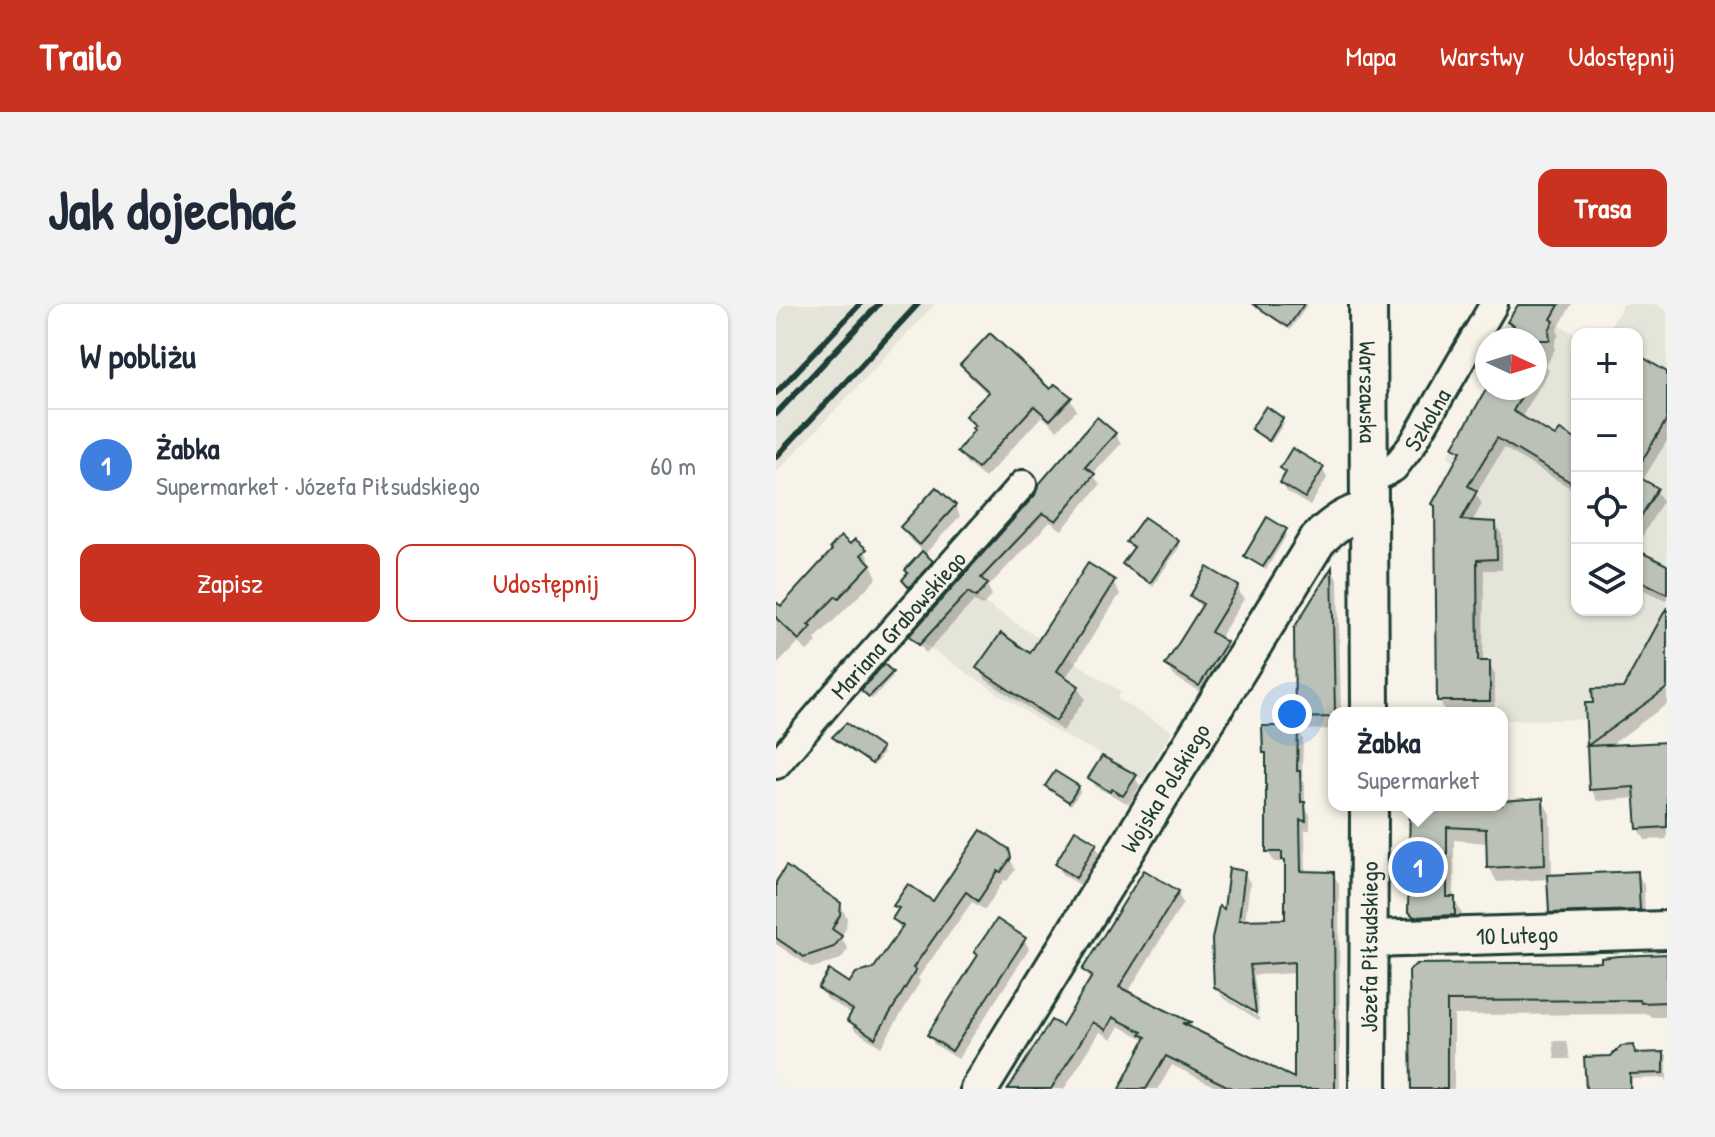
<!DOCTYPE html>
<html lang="pl">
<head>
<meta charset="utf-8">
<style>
	body { margin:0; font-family:"Patrick Hand",sans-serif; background:#f2f2f3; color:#1f2937 }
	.controls { position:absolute; right:24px; top:24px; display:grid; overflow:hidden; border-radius:16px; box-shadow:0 2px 6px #0004 }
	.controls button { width:72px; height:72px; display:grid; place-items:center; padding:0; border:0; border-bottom:2px solid #e0e1e3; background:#fff; color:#1f2937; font:40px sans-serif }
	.compass { position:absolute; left:699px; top:24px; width:72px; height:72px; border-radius:50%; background:#fff; box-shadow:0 2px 6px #0004; rotate:94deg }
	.you { position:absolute; left:516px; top:410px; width:28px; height:28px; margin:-20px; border:6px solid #fff; border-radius:50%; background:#1a73e8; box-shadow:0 0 0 12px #1a73e833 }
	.badge { display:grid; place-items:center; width:52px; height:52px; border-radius:50%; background:#c8321e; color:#fff; font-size:26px; font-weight:700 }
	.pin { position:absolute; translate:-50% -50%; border:4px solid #fff; box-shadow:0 2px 8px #0006 }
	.popup { position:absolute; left:552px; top:403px; width:180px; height:104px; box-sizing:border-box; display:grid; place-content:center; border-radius:16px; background:#fff; filter:drop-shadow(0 2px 6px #0005); font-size:26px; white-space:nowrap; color:#747a83 }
	.popup b { font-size:30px; color:#1f2937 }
	.popup::after { content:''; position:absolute; left:50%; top:100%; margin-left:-16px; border:16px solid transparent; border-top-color:#fff }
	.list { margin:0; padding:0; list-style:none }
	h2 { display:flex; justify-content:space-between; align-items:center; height:104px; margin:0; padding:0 32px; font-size:34px }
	h2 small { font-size:26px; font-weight:400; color:#747a83 }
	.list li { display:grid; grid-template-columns:52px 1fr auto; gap:24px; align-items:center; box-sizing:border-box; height:112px; padding:0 32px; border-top:2px solid #e0e1e3 }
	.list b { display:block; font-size:30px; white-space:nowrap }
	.list p { margin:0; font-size:26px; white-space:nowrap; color:#747a83 }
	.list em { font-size:26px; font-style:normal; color:#747a83 }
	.actions { display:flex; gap:16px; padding:24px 32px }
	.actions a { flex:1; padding:18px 0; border:2px solid #c8321e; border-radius:16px; text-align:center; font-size:28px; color:#c8321e }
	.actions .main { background:#c8321e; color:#fff }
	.icon { flex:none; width:44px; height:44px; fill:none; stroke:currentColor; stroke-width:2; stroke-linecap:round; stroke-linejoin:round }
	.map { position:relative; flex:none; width:891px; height:785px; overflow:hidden; border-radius:16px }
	header { display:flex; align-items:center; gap:48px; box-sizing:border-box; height:112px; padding:0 40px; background:#c8321e; color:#fff }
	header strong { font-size:38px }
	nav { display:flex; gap:44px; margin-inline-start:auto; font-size:28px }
	.intro { display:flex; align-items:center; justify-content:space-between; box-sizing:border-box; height:192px; padding:0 48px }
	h1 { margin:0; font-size:56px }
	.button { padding:20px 36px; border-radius:16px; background:#c8321e; color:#fff; font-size:28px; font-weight:700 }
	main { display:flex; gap:48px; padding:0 48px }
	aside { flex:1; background:#fff; border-radius:16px; box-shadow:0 2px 6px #0004 }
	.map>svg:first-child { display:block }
	.built { fill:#e5e4d9 }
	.shadow { fill:#0003 }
	.building { fill:#bbc1b6; stroke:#1f3d34; stroke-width:2 }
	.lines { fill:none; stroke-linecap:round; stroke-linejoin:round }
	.street-casing { stroke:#1f3d34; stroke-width:32 }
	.secondary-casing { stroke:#1f3d34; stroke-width:42 }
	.street { stroke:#f7f3e8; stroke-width:26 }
	.secondary { stroke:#f7f3e8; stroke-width:36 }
	.rail { stroke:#1f3d34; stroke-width:6 }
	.labels { text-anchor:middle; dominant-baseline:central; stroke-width:8; stroke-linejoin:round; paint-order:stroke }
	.street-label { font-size:24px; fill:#1f3d34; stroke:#f7f3e8 }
</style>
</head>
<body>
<header>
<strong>Trailo</strong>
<nav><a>Mapa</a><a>Warstwy</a><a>Udostępnij</a></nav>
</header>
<div class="intro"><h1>Jak dojechać</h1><a class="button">Trasa</a></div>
<main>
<aside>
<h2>W pobliżu<small></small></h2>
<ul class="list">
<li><span class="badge" style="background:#3f7fe0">1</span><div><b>Żabka</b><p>Supermarket · Józefa Piłsudskiego</p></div><em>60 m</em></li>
</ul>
<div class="actions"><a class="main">Zapisz</a><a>Udostępnij</a></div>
</aside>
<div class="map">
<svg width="891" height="785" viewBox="0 0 891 785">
	<rect width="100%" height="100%" fill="#f7f3e8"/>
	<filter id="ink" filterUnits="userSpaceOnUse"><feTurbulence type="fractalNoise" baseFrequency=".0125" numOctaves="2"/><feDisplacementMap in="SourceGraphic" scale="16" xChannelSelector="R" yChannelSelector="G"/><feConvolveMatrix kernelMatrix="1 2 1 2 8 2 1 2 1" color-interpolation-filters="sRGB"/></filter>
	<g filter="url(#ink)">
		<g class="built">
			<path d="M0 0H159L0 169Z"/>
			<path d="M740 0H747L801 31V306H861V30H829L848 0H881L891 6V384L849 415 726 416V409H721V398L661 397 659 216H662V204L656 200 680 158 672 152 712 84H759V36H719Z"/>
			<path d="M192 288 345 388 341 395 396 427 367 476 329 452 277 426 145 338Z"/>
		</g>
		<g class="shadow">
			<path d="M476 0H532L514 26Z"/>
			<path d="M748 0H796L781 26 783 30 779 38V45L770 62 773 67 745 114 780 135 801 138V188L728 144 700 190 706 200 696 218 719 220 726 231V266H708L707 359H712L719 370V408H670L663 397 685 152 680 143 715 84H759V36H732L738 25 734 18 750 3Z"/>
			<path d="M861 56 891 71V137L866 177 880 186 887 197 861 241Z"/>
			<path d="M186 61 294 95 301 106 281 126 266 112 209 174 190 159 184 148 200 127 192 113 213 91 193 72Z"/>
			<path d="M506 115 508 119 495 139 477 125Z"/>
			<path d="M321 116 339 130 345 140 317 170 324 181 286 226 274 218 212 283 216 291 206 302 198 297 150 349 135 332 261 192Z"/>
			<path d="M506 164H546L551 174 534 202 511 188 506 179 510 171Z"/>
			<path d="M179 202 184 212 148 251 158 262 136 286 130 281 133 270 131 266 148 248 131 232 126 223Z"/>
			<path d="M509 226 511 230 490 266 473 256 471 252Z"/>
			<path d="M353 238H401L404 242 377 282 349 261 360 245Z"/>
			<path d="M74 243 89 246 101 274 39 335 41 338 31 347 22 339 0 362V301L5 299 8 301Z"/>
			<path d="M861 248 891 263V297L861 283Z"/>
			<path d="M556 266 562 277 565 409H558V425L528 426 521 413Z"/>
			<path d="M337 278 344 290 289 375 302 384 309 395 287 427 210 376 203 364 255 352Z"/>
			<path d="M461 284 468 295 443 335 449 339 455 350 430 392 398 372 391 361 426 305 416 292Z"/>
			<path d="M891 308V400L832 443 891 439V535L869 536 863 525 860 494 821 497 815 485 811 401H819L848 386Z"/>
			<path d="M115 369 117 373 96 395 90 390Z"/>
			<path d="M521 424 527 435 526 474 529 480V503L534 511V526H529L530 569 557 570 563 580 564 785H444L396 761 382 785H346L370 736 343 722 336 735 324 728 288 785H236L287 725 315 677 308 666 401 589 407 599 351 690 415 720 418 727 520 777V669L478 671 483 709 442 683V687L440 682 449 608 468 568 474 579 469 618 511 617 510 558H498L492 547V453L489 448Z"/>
			<path d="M59 434 105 445 107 449 98 462Z"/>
			<path d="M359 473 364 482 353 500 320 483 315 474Z"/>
			<path d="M271 483 302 484 304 488 295 501Z"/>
			<path d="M766 496 774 510 776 572 861 569 868 581 869 617 782 620 775 608 773 575 721 578 713 563 712 539 678 536V595L686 610V625L643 622 634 607 635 501H726V497Z"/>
			<path d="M319 541 325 550 306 582 286 570 281 560Z"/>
			<path d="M231 546 239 566 231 577 228 576 209 606 196 598 142 674 144 678 105 743 79 726 73 716 77 711 50 694 44 684 74 681 99 667 126 627 118 615 123 608 120 602 157 600Z"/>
			<path d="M0 574 63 600 71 613 70 624 65 633 72 645 65 655 36 664 0 640Z"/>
			<path d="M248 635 253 645 182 755 158 740 153 731 203 654 200 648Z"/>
			<path d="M891 653V715L889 713H875L873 710 678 711V785H636L635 668 827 660Z"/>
			<path d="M444 689 484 714V717L446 693Z"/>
			<path d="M777 737H791L794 755H779Z"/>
			<path d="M857 743 861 751 891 750V785L890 774 856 775V785H811L836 754Z"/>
		</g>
		<g class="building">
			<path d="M477 0H528L512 23Z"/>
			<path d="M742 1H783L775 15 778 17 773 26 774 36H729L738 21 731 18Z"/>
			<path d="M214 29 274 85 279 80 296 93 274 116 258 102 202 164 181 148 198 126 196 124 199 121 189 112 213 88 184 61Z"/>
			<path d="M861 50 891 68V115L861 165Z"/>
			<path d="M711 84H750L737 107 779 132 784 126 801 136V182L721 134 692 182 701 187 685 216 720 218 721 255 701 256 702 357H714V397H661L659 202 656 200 685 147 677 143Z"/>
			<path d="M490 102 507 114 493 137 475 125Z"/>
			<path d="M321 113 340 129 309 163 319 170 280 217 267 209 205 274 212 280 200 293 192 288 143 341 133 332 259 191 263 180Z"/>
			<path d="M516 144 548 163 529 194 504 179 510 168 504 164Z"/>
			<path d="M861 172 882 184 861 219Z"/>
			<path d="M160 183 180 201 144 241 124 223Z"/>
			<path d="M368 213 403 237 374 279 346 260 358 243 350 238Z"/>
			<path d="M491 213 511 225 487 263 468 252Z"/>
			<path d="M65 232 74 240 79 235 91 245 85 251 95 260 63 294 60 292 32 321 35 323 23 336 0 314V298L5 302 56 246 54 244Z"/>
			<path d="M861 246 891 261V290L861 275Z"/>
			<path d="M146 247 157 257 133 284 126 276 132 269 129 266Z"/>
			<path d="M312 259 339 276 281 367 303 382 280 417 200 364 225 329 254 349Z"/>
			<path d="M431 263 463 282 435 328 451 338 423 382 389 361 427 300 414 292Z"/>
			<path d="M556 263 559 409 558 413 519 414 518 324Z"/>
			<path d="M891 303V384L811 442 891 438V523L861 525 858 483 813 486 809 399H817L816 385 847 384Z"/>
			<path d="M108 360 117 368 93 393 85 386Z"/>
			<path d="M70 419 106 444 96 460 56 433Z"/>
			<path d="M486 422H522L521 467H524L525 498H529L530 517 524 516 525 567 558 568 559 785H457L390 752 370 785H343L370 733 364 730 366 728 337 713 330 726 317 718 275 785H232L275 716 286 722 316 672 306 666 368 566 403 587 343 683 416 719H406L518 774V658L474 661 480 709 438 683 436 635 443 602 448 605 453 564 469 567 463 616 509 615V556H506V548H490V449H487Z"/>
			<path d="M326 452 361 471 347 492 336 485 334 488 312 474Z"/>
			<path d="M279 467 303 482 293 498 269 482Z"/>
			<path d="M767 494 769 561 711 564 710 525 671 523V593H679V611L638 613 632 607 634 501H726V497Z"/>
			<path d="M205 526 233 545 235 554 225 568 222 567 202 597 190 588 137 664 140 666 99 734 71 716 77 706 42 684 53 666 73 679 80 669 97 665 127 622 116 615 123 604 117 602 132 580 157 597Z"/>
			<path d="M299 526 321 539 300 574 279 560Z"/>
			<path d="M10 562 65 599 64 611 56 625 66 632 58 643 28 653 0 634V578Z"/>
			<path d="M862 567 864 606 773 609 771 571Z"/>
			<path d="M221 615 250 634 176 747 151 731 202 651 198 648Z"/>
			<path d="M891 650V698L865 699 864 696 671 697V785H635L633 667 640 660 825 658V654L843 652Z"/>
			<path d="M858 741 859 749 888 748V769L854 770V785H810L808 753 835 752 845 742Z"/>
		</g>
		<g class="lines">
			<defs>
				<g id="street">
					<path id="s1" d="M594 177 618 164 636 141 718 0"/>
					<path id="s2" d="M0 461 60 390 247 180"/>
				</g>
				<g id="secondary">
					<path id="s3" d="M592 0 594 409"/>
					<path id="s4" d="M593 635 891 626"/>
					<path id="s5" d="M203 785 541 237C557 220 571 211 594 205"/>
					<path id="s6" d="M592 785 593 501"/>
				</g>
			</defs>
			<use href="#street" class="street-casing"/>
			<use href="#secondary" class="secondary-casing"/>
			<use href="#street" class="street"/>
			<use href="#secondary" class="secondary"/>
			<g class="rail">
				<path d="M0 89 84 0"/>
				<path d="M0 110 103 0"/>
				<path d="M0 153 142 0"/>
			</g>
		</g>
	</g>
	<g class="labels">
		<g class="street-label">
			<text stroke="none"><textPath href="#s3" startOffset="88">Warszawska</textPath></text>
			<text stroke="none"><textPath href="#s1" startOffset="86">Szkolna</textPath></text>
			<text stroke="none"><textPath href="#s2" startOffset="186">Mariana Grabowskiego</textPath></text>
			<text stroke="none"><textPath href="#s5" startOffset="354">Wojska Polskiego</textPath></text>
			<text stroke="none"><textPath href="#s4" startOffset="148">10 Lutego</textPath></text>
			<text stroke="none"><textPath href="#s6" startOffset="142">Józefa Piłsudskiego</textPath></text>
		</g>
	</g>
</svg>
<div class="controls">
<button>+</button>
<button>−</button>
<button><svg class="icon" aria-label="locate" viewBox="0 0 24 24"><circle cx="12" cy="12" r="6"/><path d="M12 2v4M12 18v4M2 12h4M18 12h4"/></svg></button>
<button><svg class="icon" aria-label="layers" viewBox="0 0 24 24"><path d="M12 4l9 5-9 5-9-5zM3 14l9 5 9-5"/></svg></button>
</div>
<svg class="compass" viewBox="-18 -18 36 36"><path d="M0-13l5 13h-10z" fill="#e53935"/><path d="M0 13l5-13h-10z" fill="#747a83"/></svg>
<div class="you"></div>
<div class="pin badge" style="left:642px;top:563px;background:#3f7fe0">1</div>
<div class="popup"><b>Żabka</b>Supermarket</div>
</div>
</main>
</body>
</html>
